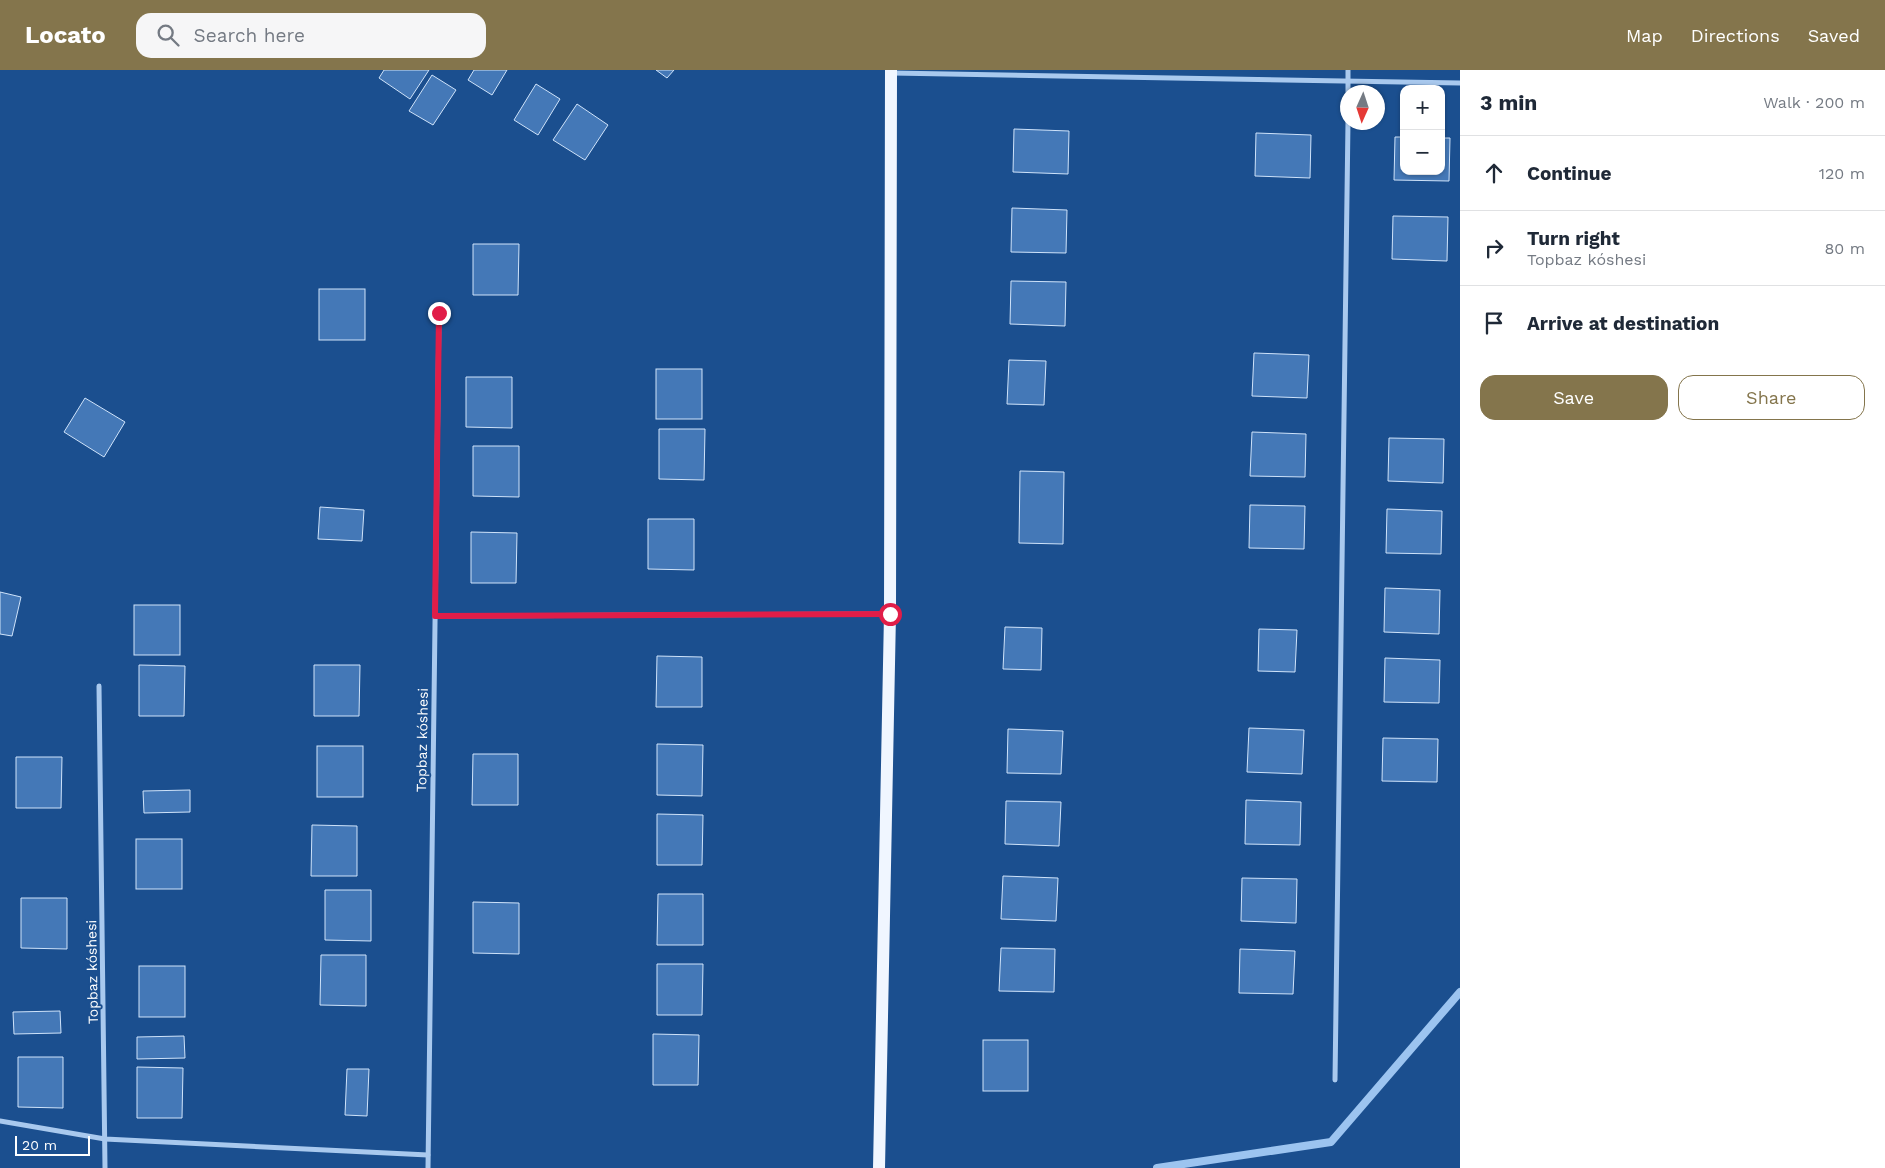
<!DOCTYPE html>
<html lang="en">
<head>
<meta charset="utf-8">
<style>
	body { margin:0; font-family:"Work Sans",sans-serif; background:#f6f6f7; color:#1f2937 }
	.controls { position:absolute; right:15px; top:15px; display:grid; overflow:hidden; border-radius:10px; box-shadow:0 1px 4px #0004 }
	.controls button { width:45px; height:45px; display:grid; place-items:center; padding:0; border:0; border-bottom:1px solid #e0e1e3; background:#fff; color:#1f2937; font:25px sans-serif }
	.compass { position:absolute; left:1340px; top:15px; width:45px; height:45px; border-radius:50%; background:#fff; box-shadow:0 1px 4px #0004; rotate:183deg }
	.scale { position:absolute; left:15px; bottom:12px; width:75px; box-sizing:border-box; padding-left:5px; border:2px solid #fff; border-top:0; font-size:14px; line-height:18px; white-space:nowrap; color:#fff; -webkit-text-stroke:4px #1b4f8f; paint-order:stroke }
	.stop { position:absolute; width:15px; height:15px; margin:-11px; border:4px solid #e11d48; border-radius:50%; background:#fff }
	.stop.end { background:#e11d48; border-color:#fff; box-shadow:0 1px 5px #0008 }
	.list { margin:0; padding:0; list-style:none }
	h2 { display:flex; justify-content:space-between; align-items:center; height:65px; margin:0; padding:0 20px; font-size:21px }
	h2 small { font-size:16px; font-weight:400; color:#747a83 }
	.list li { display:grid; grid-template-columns:32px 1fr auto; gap:15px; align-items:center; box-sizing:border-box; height:75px; padding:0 20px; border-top:1px solid #e0e1e3 }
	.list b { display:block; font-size:19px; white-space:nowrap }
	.list p { margin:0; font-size:16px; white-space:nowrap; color:#747a83 }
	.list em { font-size:16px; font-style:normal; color:#747a83 }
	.actions { display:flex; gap:10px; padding:15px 20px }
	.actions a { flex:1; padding:11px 0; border:1px solid #84754c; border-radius:15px; text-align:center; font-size:18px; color:#84754c }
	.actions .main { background:#84754c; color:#fff }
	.icon { flex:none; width:28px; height:28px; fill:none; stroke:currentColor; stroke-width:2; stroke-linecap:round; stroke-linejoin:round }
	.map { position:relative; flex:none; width:1460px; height:1098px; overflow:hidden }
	header { display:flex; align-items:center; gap:30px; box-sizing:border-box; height:70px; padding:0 25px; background:#84754c; color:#fff }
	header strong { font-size:24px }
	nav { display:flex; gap:28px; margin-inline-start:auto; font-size:18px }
	.search { width:350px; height:45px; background:#f6f6f7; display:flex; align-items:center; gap:12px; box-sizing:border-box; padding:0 18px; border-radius:15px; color:#747a83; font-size:19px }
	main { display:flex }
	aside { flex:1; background:#fff }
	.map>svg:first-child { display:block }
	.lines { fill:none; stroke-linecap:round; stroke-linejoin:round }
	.stream { stroke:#9cc4f0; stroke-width:8 }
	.building { fill:#4478b7; stroke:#cfe3fa }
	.street { stroke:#a9c9ee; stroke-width:5 }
	.primary { stroke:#f0f6ff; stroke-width:12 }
	.route { stroke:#e11d48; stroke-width:6 }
	.labels { text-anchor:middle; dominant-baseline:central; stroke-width:4; stroke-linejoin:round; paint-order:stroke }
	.street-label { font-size:14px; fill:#fff; stroke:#1b4f8f }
</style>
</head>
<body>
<header>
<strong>Locato</strong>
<div class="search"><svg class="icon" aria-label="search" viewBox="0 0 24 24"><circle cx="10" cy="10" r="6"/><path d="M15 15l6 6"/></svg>Search here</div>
<nav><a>Map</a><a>Directions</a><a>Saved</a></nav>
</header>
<main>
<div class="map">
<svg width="1460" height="1098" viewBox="0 0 1460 1098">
	<rect width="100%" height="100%" fill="#1b4f8f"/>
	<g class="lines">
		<path class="stream" d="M1157 1098 1331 1072 1460 922"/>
	</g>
	<g class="building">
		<path d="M384 0H429L410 29 379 8Z"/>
		<path d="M474 0H507L492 25 468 10Z"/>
		<path d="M656 0H674L667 8Z"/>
		<path d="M432 5 456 20 433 55 409 41Z"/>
		<path d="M536 14 560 29 538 65 514 50Z"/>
		<path d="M577 34 608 55 585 90 553 70Z"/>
		<path d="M1014 59 1069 61 1068 104 1013 102Z"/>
		<path d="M1256 63 1311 65 1310 108 1255 106Z"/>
		<path d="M1395 67H1404V101H1441V68H1450L1449 111 1394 110Z"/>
		<path d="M1012 138 1067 140 1066 183 1011 182Z"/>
		<path d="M1393 146 1448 147 1447 191 1392 189Z"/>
		<path d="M473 174H519L518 225H473Z"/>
		<path d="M1011 211 1066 212 1065 256 1010 254Z"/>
		<rect x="319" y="219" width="46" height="51"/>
		<path d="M1254 283 1309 285 1307 328 1252 326Z"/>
		<path d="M1009 290 1046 291 1044 335 1007 334Z"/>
		<rect x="656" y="299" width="46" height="50"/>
		<path d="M466 307H512V358L466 357Z"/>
		<path d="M85 328 125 352 104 387 64 362Z"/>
		<path d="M659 359H705L704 410 659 409Z"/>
		<path d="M1252 362 1306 364 1305 407 1250 406Z"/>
		<path d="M1389 368 1444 369 1443 413 1388 411Z"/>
		<path d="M473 376H519V427L473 426Z"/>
		<path d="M1020 401 1064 402 1063 474 1019 473Z"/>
		<path d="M1250 435 1305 436 1304 479 1249 478Z"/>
		<path d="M320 437 364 440 362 471 318 469Z"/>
		<path d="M1387 439 1442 441 1441 484 1386 483Z"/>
		<path d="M648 449H694V500L648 499Z"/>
		<path d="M471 462 517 463 516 513H471Z"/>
		<path d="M1385 518 1440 520 1439 564 1384 562Z"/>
		<path d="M0 522 21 527 12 566 0 564Z"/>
		<rect x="134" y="535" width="46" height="50"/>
		<path d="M1005 557 1042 558 1041 600 1003 599Z"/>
		<path d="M1259 559 1297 560 1295 602 1258 601Z"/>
		<path d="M657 586 702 587V637H656Z"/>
		<path d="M1385 588 1440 590 1439 633 1384 632Z"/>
		<path d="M139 595 185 596 184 646H139Z"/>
		<path d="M314 595H360L359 646H314Z"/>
		<path d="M1249 658 1304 660 1302 704 1247 702Z"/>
		<path d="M1008 659 1063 661 1061 704 1007 703Z"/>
		<path d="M1383 668 1438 669 1437 712 1382 711Z"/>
		<path d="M657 674 703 675 702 726 657 725Z"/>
		<rect x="317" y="676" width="46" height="51"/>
		<path d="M473 684H518V735H472Z"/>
		<path d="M16 687H62L61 738H16Z"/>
		<path d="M190 720V742L144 743 143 721Z"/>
		<path d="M1246 730 1301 732 1300 775 1245 774Z"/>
		<path d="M1006 731 1061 732 1059 776 1005 774Z"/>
		<path d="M657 744 703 745 702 795H657Z"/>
		<path d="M312 755 357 756V806H311Z"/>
		<rect x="136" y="769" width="46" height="50"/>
		<path d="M1003 806 1058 808 1056 851 1001 849Z"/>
		<path d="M1242 808 1297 809 1296 853 1241 851Z"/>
		<path d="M325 820H371V871L325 870Z"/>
		<path d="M658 824H703V875H657Z"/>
		<path d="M21 828H67V879L21 878Z"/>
		<path d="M473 832 519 833V884L473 883Z"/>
		<path d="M1001 878 1055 879 1054 922 999 921Z"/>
		<path d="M1240 879 1295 881 1293 924 1239 923Z"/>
		<path d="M321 885H366V936L320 935Z"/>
		<path d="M657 894H703L702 945H657Z"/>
		<rect x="139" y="896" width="46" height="51"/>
		<path d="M60 941 61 963 14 964 13 942Z"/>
		<path d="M653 964 699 965 698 1015H653Z"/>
		<path d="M184 966 185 988 137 989V967Z"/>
		<rect x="983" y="970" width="45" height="51"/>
		<path d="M18 987H63V1038L18 1037Z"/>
		<path d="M137 997 183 998 182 1048H137Z"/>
		<path d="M347 999H369L367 1046 345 1045Z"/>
	</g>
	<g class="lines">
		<g class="street">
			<path d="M892 3 1460 13"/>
			<path d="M1348 22V0"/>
			<path d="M435 546 890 544"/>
			<path d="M99 616 105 1098"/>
			<path d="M1335 1010 1348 52"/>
			<path d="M0 1051 105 1069 428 1085"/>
			<path d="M428 1098 439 243"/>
		</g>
		<path class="primary" d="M879 1098 890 544 891 0"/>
	</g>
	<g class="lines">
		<path class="route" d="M439 243 435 546 890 544"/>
	</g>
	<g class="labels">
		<g class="street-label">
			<text transform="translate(422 670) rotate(-89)">Topbaz kóshesi</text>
			<text transform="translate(92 902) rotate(-91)">Topbaz kóshesi</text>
		</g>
	</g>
</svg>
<div class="controls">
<button>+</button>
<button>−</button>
</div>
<svg class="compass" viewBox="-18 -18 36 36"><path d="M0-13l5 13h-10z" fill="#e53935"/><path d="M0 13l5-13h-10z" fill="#747a83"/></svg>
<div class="scale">20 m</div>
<div class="stop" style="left:890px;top:544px"></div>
<div class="stop end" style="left:439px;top:243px"></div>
</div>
<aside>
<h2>3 min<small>Walk · 200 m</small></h2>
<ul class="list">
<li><svg class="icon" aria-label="ahead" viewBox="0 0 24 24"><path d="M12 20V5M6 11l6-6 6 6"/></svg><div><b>Continue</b></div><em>120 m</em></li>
<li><svg class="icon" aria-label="right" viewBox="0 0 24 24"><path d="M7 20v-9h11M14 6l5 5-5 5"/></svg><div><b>Turn right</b><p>Topbaz kóshesi</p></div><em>80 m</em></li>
<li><svg class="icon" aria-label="arrive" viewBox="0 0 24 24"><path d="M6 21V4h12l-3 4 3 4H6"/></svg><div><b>Arrive at destination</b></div></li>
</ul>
<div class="actions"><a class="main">Save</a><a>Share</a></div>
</aside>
</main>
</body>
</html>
